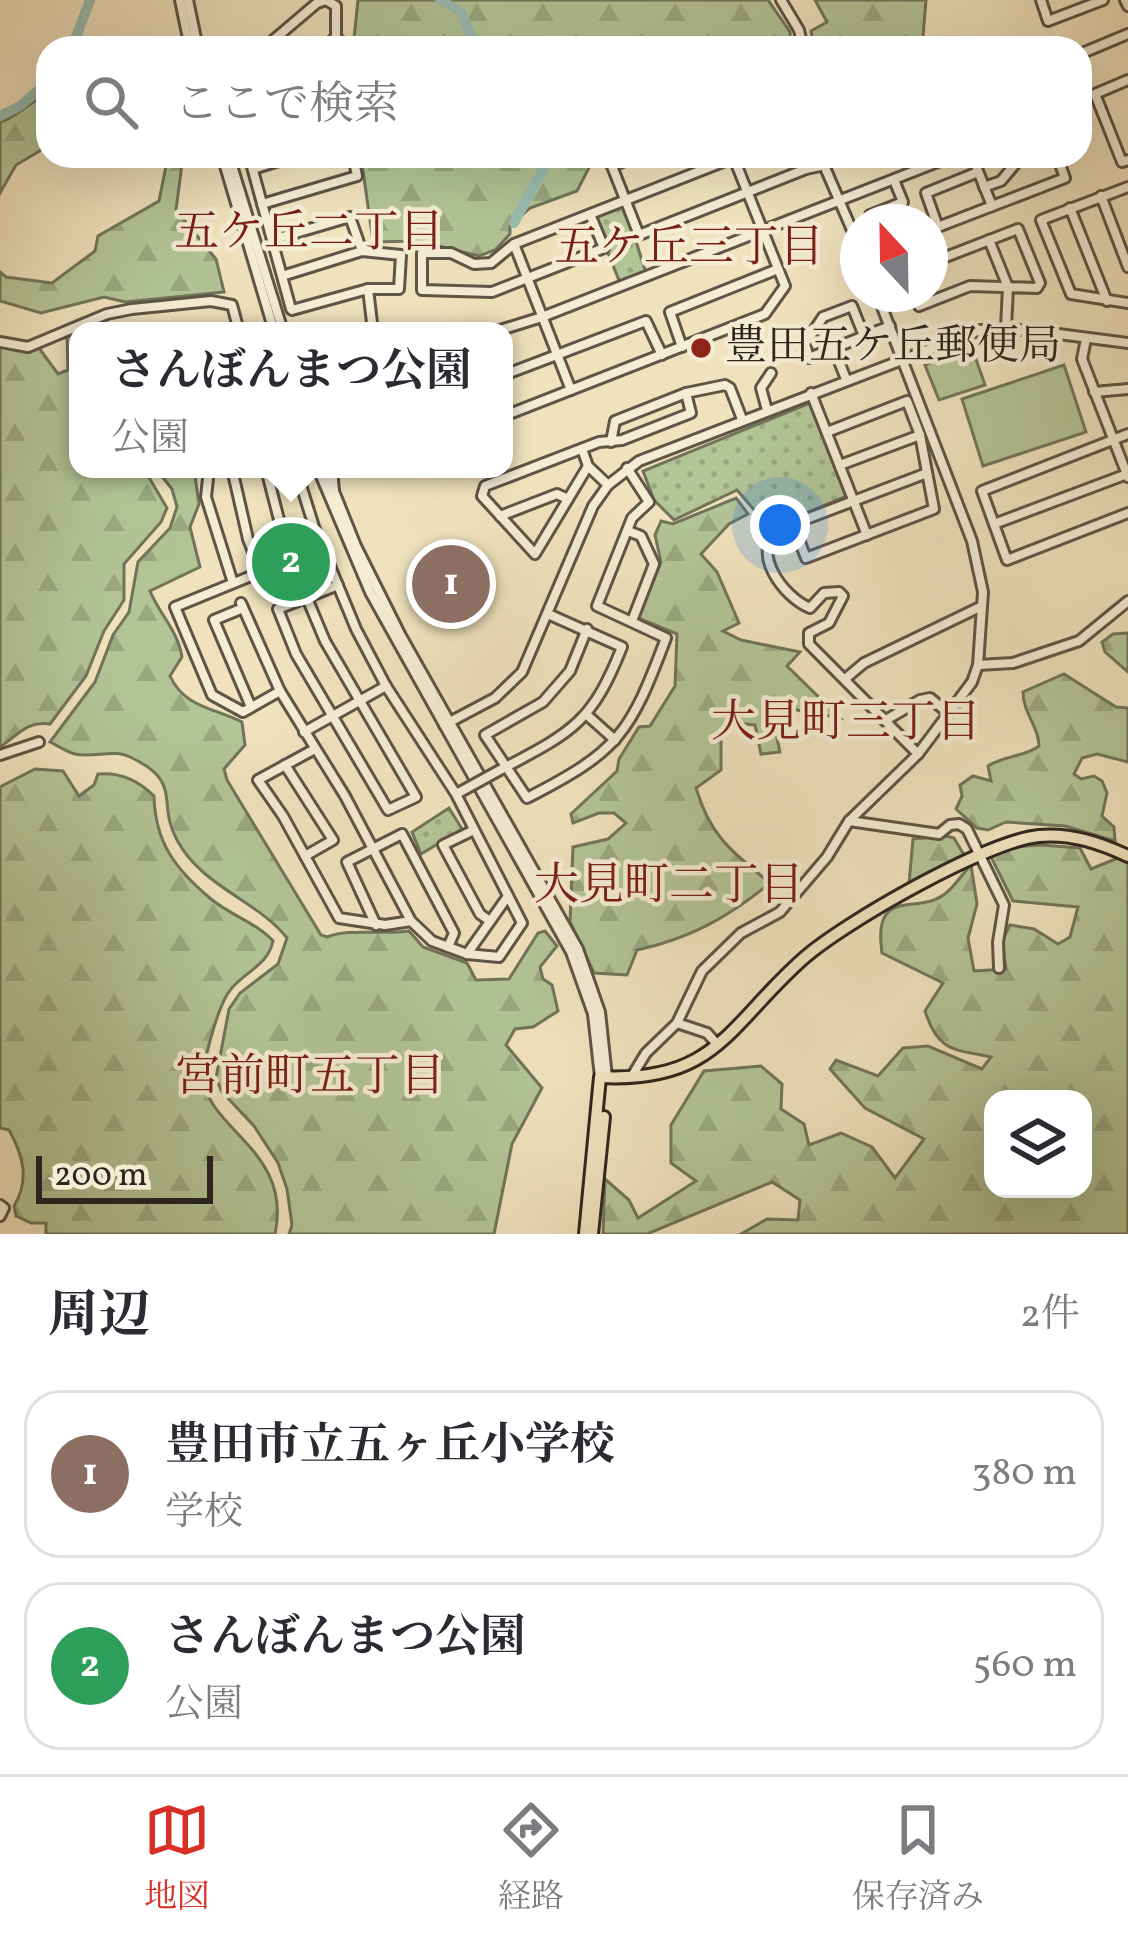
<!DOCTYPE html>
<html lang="ja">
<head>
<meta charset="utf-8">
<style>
	body { margin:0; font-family:Vollkorn,"Noto Serif JP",serif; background:#f2f2f3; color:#2b2b33 }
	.controls { position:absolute; right:36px; bottom:36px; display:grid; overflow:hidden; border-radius:24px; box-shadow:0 12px 48px #0002 }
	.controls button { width:108px; height:108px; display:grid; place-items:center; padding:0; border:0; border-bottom:3px solid #e1e1e2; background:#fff; color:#2b2b33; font:60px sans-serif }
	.compass { position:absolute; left:840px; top:204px; width:108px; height:108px; border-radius:50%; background:#fff; box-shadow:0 12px 48px #0002; rotate:338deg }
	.scale { position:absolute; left:36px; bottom:30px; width:177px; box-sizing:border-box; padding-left:12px; border:6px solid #2f251d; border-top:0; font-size:33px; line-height:42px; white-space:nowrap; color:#2f251d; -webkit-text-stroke:9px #f5ecd4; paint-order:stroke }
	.you { position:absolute; left:780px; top:525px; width:42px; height:42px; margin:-30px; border:9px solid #fff; border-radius:50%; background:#1a73e8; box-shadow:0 0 0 18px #1a73e833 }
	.badge { display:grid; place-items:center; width:78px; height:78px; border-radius:50%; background:#d93025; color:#fff; font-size:39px; font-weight:700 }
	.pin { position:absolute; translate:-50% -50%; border:6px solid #fff; box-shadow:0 3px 12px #0006 }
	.popup { position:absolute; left:69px; top:322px; width:444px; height:156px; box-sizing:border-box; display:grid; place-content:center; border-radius:24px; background:#fff; filter:drop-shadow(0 3px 9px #0005); font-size:39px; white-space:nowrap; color:#7c7c81 }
	.popup b { font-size:45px; color:#2b2b33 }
	.popup::after { content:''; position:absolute; left:50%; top:100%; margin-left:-24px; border:24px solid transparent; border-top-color:#fff }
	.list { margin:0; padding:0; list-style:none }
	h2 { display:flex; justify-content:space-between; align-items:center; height:156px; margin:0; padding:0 48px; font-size:51px }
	h2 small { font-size:39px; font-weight:400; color:#7c7c81 }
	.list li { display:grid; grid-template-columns:78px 1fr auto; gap:36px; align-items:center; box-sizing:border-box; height:168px; margin:0 24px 24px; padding:0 24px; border:3px solid #e1e1e2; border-radius:36px }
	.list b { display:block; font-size:45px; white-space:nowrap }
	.list p { margin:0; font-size:39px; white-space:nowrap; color:#7c7c81 }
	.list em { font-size:39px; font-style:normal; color:#7c7c81 }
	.icon { flex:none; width:66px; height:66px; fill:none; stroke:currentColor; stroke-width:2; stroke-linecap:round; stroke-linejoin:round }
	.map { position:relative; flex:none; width:1128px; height:1234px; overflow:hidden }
	.search { position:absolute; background:#fff; box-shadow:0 12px 48px #0002; left:36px; right:36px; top:36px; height:132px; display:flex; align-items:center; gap:30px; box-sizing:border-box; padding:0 42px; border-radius:36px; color:#7c7c81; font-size:45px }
	.sheet { height:540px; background:#fff }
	nav { display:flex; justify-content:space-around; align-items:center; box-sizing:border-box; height:168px; border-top:3px solid #e1e1e2; background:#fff; font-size:33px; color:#7c7c81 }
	nav a { display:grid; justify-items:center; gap:6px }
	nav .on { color:#d93025 }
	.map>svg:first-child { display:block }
	.green { fill:#b3c496; stroke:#71745a; stroke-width:3 }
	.forest { fill:url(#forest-firs); stroke:#71745a; stroke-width:3; fill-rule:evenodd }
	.park { fill:url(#park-dots); stroke:#71745a; stroke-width:3 }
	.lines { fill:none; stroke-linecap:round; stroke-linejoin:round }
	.river { stroke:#9abdb3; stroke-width:10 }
	.minor-casing { stroke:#5f5445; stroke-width:14 }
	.major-casing { stroke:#2f251d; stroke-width:16 }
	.minor { stroke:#f5ecd4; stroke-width:8 }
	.major { stroke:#f0e2bd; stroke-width:10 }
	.minor-bridge-casing { stroke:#5f5445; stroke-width:14; stroke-linecap:butt }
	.minor-bridge { stroke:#f5ecd4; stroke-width:8 }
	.poi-dot { fill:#8f2418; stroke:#f5ecd4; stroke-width:4.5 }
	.labels { text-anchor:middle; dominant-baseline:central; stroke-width:9; stroke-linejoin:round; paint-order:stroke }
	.poi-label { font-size:42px; fill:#2f251d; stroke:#f5ecd4; text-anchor:start }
	.neighbourhood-label { font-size:45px; fill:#7a1f14; stroke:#f5ecd4 }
</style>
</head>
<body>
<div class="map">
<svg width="1128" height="1234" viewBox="0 0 1128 1234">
	<defs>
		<pattern id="forest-firs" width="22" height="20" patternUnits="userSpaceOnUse" patternTransform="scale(3)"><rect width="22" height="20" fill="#b3c496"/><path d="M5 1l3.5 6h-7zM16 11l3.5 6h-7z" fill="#9aa881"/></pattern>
		<pattern id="park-dots" width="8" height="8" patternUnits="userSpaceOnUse" patternTransform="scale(3)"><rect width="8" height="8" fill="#b3c496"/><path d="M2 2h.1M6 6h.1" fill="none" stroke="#9aa881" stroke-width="1.8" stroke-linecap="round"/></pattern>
	</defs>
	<rect width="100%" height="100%" fill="#f0e2bd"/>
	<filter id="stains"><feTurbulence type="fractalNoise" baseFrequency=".00167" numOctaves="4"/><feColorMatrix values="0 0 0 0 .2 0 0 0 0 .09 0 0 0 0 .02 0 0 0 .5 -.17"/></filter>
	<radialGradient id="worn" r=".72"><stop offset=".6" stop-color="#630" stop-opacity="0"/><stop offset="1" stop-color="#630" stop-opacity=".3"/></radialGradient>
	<g class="green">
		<path d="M971 345 985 385 939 400 925 365Z"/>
		<path d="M1064 365 1086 432 983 466 962 399Z"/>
	</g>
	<g class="forest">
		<path d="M358 0H768L790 32 791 48H353Z"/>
		<path d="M815 0H926L922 48H814L811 31 827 22Z"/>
		<path d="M48 96V146L16 165 0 193V122C19 117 30 99 48 96Z"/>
		<path d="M168 156H183L176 210 216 259 224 292 125 302 104 297 41 313 0 301V272L6 277 52 283 95 251 98 236 159 201Z"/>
		<path d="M361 156H595L577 191 530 208 510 226V234L495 250 479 256 419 241 373 242Z"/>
		<path d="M84 328 95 331H78V469H144L167 508 161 522 124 564V600L104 631 86 676 50 724C27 720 17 736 0 747V346L39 348 58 374 68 370 67 336Z"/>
		<path d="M156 469H194L199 504 190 527 200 567 150 591C160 615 178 631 182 657L170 676C184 707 214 708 242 722L245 745 224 769 227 780 321 935 327 937C348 928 382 935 409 931L423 947 467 963 476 980 509 979 538 933 545 931 557 946 540 967 543 979 552 985 558 1011 533 1027 515 1029 506 1045 542 1088 512 1144 494 1234H289L292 1225 287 1189 278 1163 254 1126 222 1092 216 1078 229 1009 240 993 278 964 287 938C257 900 202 887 177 840 156 802 184 782 130 757 114 749 93 758 75 754 67 752 58 746 50 742L95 682 113 635 129 612 138 562 170 528 177 507 172 489Z"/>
		<path d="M736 498 748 514 729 524 701 554 717 572 739 623 723 631 741 640 800 652 787 666 840 718 786 708 774 724 780 752 761 754 755 725 734 723 721 737V770L696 788C710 836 732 852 770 883 729 917 689 939 637 950L627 975 594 973 570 922 573 847 608 839 626 823 614 813H599L573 823 571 814 617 771 619 759 639 727 650 726 675 686 677 634 638 618 661 562 655 535 661 521 673 524Z"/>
		<path d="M1128 633V672L1105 652 1102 642 1113 634Z"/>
		<path d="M1064 674 1116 707 1128 708V762L1097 754 1082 758 1074 774 1081 779 1094 776 1102 781 1107 793 1102 816 1114 827 1115 841 1065 826 1006 822 988 830 977 828 956 809 962 796 960 785 973 776 991 781 988 766C1005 755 1025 757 1039 746 1039 727 1023 713 1023 692Z"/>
		<path d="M35 769 63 771 79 796 94 785 98 774C120 772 138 780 154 796 155 842 175 869 211 899 230 915 257 923 273 941 268 965 246 971 231 989 219 1003 203 1059 204 1078 206 1129 293 1150 275 1234H46V1223H31L16 1216 14 1206C30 1180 23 1155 9 1130L0 1128V787Z"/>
		<path d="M946 836 954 838 964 855 909 884 913 839Z"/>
		<path d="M1041 845 1080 848 1091 869 1118 858 1128 863V1234H741L767 1219 798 1220 800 1200 772 1182 647 1234H603L605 1179 629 1200 638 1218 696 1181 671 1163V1125L704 1071 761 1066 782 1084 781 1109 804 1124 809 1145 841 1133 872 1147 895 1178 924 1139 865 1108 830 1069 836 1060 878 1076 903 1048 928 1046 982 1069 991 1057C953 1049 938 1052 925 1011L943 983 882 953C872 884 918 917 946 893 955 886 963 873 971 865L977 904 968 938 974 971 1006 969 1002 941 1010 925 1034 929 1058 944 1070 937 1078 907 1013 901 991 857 1011 847ZM993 1099H1083V1189H993Z"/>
	</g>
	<g class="park">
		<path d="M624 203 646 273 620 283 593 215Z"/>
		<path d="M810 403 847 496 770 528 737 490 674 520 654 500 643 471Z"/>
		<path d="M311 537 323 566 272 587 260 557Z"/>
		<path d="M449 808 462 829 421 854 412 832Z"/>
	</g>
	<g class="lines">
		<g class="river">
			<path d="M440 0 461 12 477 48"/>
			<path d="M72 48 90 0"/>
			<path d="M0 116 20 106 48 82"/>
			<path d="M514 223 550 156"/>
		</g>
		<defs>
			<g id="minor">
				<path d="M180 0 190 48"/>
				<path d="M188 0 198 48"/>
				<path d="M781 0 799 30 803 48"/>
				<path d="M1041 0 1048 21 1103 0"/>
				<path d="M1125 0 1128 6"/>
				<path d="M336 37 347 48"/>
				<path d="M264 48 317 3 326 0 336 6V37L324 48"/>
				<path d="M1080 54 1128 34"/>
				<path d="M1128 80 1095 94 1122 162 1128 160"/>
				<path d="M222 156 274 331"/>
				<path d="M229 156 283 331"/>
				<path d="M249 156C263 207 277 258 291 309L292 310 368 289H399L401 255 362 251 282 276"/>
				<path d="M608 156 639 235 806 169 825 165"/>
				<path d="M792 156 806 169"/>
				<path d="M820 156 858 244"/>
				<path d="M972 156 992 206"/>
				<path d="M612 166 638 156"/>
				<path d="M253 169 295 156"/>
				<path d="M984 187 1001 181 1022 156"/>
				<path d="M1128 187 1041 220 1071 294 1128 303"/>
				<path d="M1101 196 1128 267"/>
				<path d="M262 204 357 176 353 156"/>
				<path d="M1070 208 1107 301"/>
				<path d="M590 214 604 248 492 292 422 290V253H451L474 264 491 263 514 244 738 156"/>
				<path d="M873 222 870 215 903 202 894 180"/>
				<path d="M938 227 926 193 978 172"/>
				<path d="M930 230 1065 178 1057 156"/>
				<path d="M272 240 350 217 362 251"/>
				<path d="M989 240 1008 287 1006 328"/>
				<path d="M514 244 571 390"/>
				<path d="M368 289 373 331"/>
				<path d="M914 294 919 306 970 286 1037 288 1040 283 1018 229 930 263"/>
				<path d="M497 331 542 317 953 156"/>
				<path d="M864 336 852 306 823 317 805 344 809 358 890 326"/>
				<path d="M1086 339 1082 359 1128 477"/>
				<path d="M0 342 28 347 107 314 132 309 211 301 232 305 239 331"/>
				<path d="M682 347 670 312 778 269"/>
				<path d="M834 349 846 379"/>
				<path d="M504 375 646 321 662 355"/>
				<path d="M1094 392 1128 389"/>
				<path d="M811 393 867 535"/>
				<path d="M767 410 761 388 771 373"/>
				<path d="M504 416 765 314 785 286 733 156"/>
				<path d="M1128 434 982 491 1007 560 1128 513"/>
				<path d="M611 442 615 421 686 393 725 385 730 388 742 419"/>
				<path d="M582 449 588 466 608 485"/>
				<path d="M840 465 920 435"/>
				<path d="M588 466 535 554 482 496 485 486 599 442 622 440 691 413 686 393"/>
				<path d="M209 469 206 497 233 583"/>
				<path d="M232 469 248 539 261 572 175 607 212 695 243 712 280 691"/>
				<path d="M266 469 285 543 315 530"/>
				<path d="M318 469 370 592 571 952 593 1014 600 1077"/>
				<path d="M325 469 356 546 401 636 578 949 600 1012 607 1077"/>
				<path d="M332 469 334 491"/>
				<path d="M500 516 557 494 568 499"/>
				<path d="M793 524 806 558 934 509 920 435 907 401 827 432"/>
				<path d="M994 524 1127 474"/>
				<path d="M628 531 641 536 654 564 632 621"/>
				<path d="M307 598 325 641 416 797 388 810 296 654 278 609 338 585"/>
				<path d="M241 603 280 691 345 796 411 921 432 941 467 954 499 957 522 923 456 794 386 686 356 629 315 530 296 469"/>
				<path d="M243 608 214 620 251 707"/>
				<path d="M587 629 570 671 543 702 485 735 527 798C619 751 630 734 666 638L597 606 632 518 649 502 627 468"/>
				<path d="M978 665 1013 663 1079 641 1128 601"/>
				<path d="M845 679 864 663 982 606"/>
				<path d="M587 715 615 740"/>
				<path d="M886 720 920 700 930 698 947 712"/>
				<path d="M444 725 495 698 522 672 593 506 608 485 639 461 980 330H1028L1128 343"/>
				<path d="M304 732 386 686"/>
				<path d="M313 750 258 780 283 816 339 918 385 925 411 921"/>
				<path d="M918 754 809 644V633L829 623 843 596 839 592 824 593 810 608C783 597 749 551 780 529L927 473"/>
				<path d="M0 755 39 742"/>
				<path d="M285 765 333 840 305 856"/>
				<path d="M502 769C572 732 592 723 622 647L548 614"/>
				<path d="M849 821 939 834 950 825 959 824 967 829 1004 905 998 942 999 968"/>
				<path d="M474 830 443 845 480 914 490 921"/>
				<path d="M376 925 347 862 402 834 454 933 448 947"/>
				<path d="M467 954 508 896"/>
				<path d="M677 1023 707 1033 717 1044"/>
				<path d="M632 1076 646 1053 677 1023 702 971 741 933 780 912 827 857 849 821 918 754 972 682 978 665 983 592 972 541 877 294"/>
				<path d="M0 1205 4 1208 0 1216"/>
			</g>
			<g id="major">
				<path d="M585 1234 600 1077C717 1083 729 1024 804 958 845 922 987 841 1039 836 1071 833 1100 843 1128 856"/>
				<path d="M592 1234 604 1117"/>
			</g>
		</defs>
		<use href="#minor" class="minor-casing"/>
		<use href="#major" class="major-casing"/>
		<use href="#minor" class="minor"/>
		<use href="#major" class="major"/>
		<defs>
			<path id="minor-bridge" d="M460 792 500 770"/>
		</defs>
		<use href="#minor-bridge" class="minor-bridge-casing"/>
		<use href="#minor-bridge" class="minor-bridge"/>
	</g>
	<circle class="poi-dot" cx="701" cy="348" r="12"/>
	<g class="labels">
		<g class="poi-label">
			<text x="725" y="348">豊田五ケ丘郵便局</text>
		</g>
		<g class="neighbourhood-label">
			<text x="309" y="234">五ケ丘二丁目</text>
			<text x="689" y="249">五ケ丘三丁目</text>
			<text x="846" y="724">大見町三丁目</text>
			<text x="669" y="887">大見町二丁目</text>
			<text x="310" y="1078">宮前町五丁目</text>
		</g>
	</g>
	<rect width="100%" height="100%" filter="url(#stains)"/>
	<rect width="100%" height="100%" fill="url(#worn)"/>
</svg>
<div class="controls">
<button><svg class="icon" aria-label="layers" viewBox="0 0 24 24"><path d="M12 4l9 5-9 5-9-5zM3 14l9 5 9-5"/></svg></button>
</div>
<svg class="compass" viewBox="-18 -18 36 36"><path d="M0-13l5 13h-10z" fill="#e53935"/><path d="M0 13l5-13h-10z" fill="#7c7c81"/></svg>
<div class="scale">200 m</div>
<div class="you"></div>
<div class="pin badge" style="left:451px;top:584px;background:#8d6e63">1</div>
<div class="pin badge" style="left:291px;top:562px;background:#2e9e5b">2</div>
<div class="popup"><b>さんぼんまつ公園</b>公園</div>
<div class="search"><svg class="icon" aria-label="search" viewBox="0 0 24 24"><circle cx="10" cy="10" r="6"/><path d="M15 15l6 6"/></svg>ここで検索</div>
</div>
<section class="sheet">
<h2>周辺<small>2件</small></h2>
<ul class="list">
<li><span class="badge" style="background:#8d6e63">1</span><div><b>豊田市立五ヶ丘小学校</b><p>学校</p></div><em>380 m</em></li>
<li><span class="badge" style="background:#2e9e5b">2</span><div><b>さんぼんまつ公園</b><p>公園</p></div><em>560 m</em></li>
</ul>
</section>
<nav>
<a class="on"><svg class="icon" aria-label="map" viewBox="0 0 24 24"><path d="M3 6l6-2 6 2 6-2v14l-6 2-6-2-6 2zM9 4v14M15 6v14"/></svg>地図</a>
<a><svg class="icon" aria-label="directions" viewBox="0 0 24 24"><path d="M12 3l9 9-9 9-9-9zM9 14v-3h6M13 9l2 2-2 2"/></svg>経路</a>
<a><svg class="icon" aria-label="saved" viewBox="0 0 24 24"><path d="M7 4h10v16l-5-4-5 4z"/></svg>保存済み</a>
</nav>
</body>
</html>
